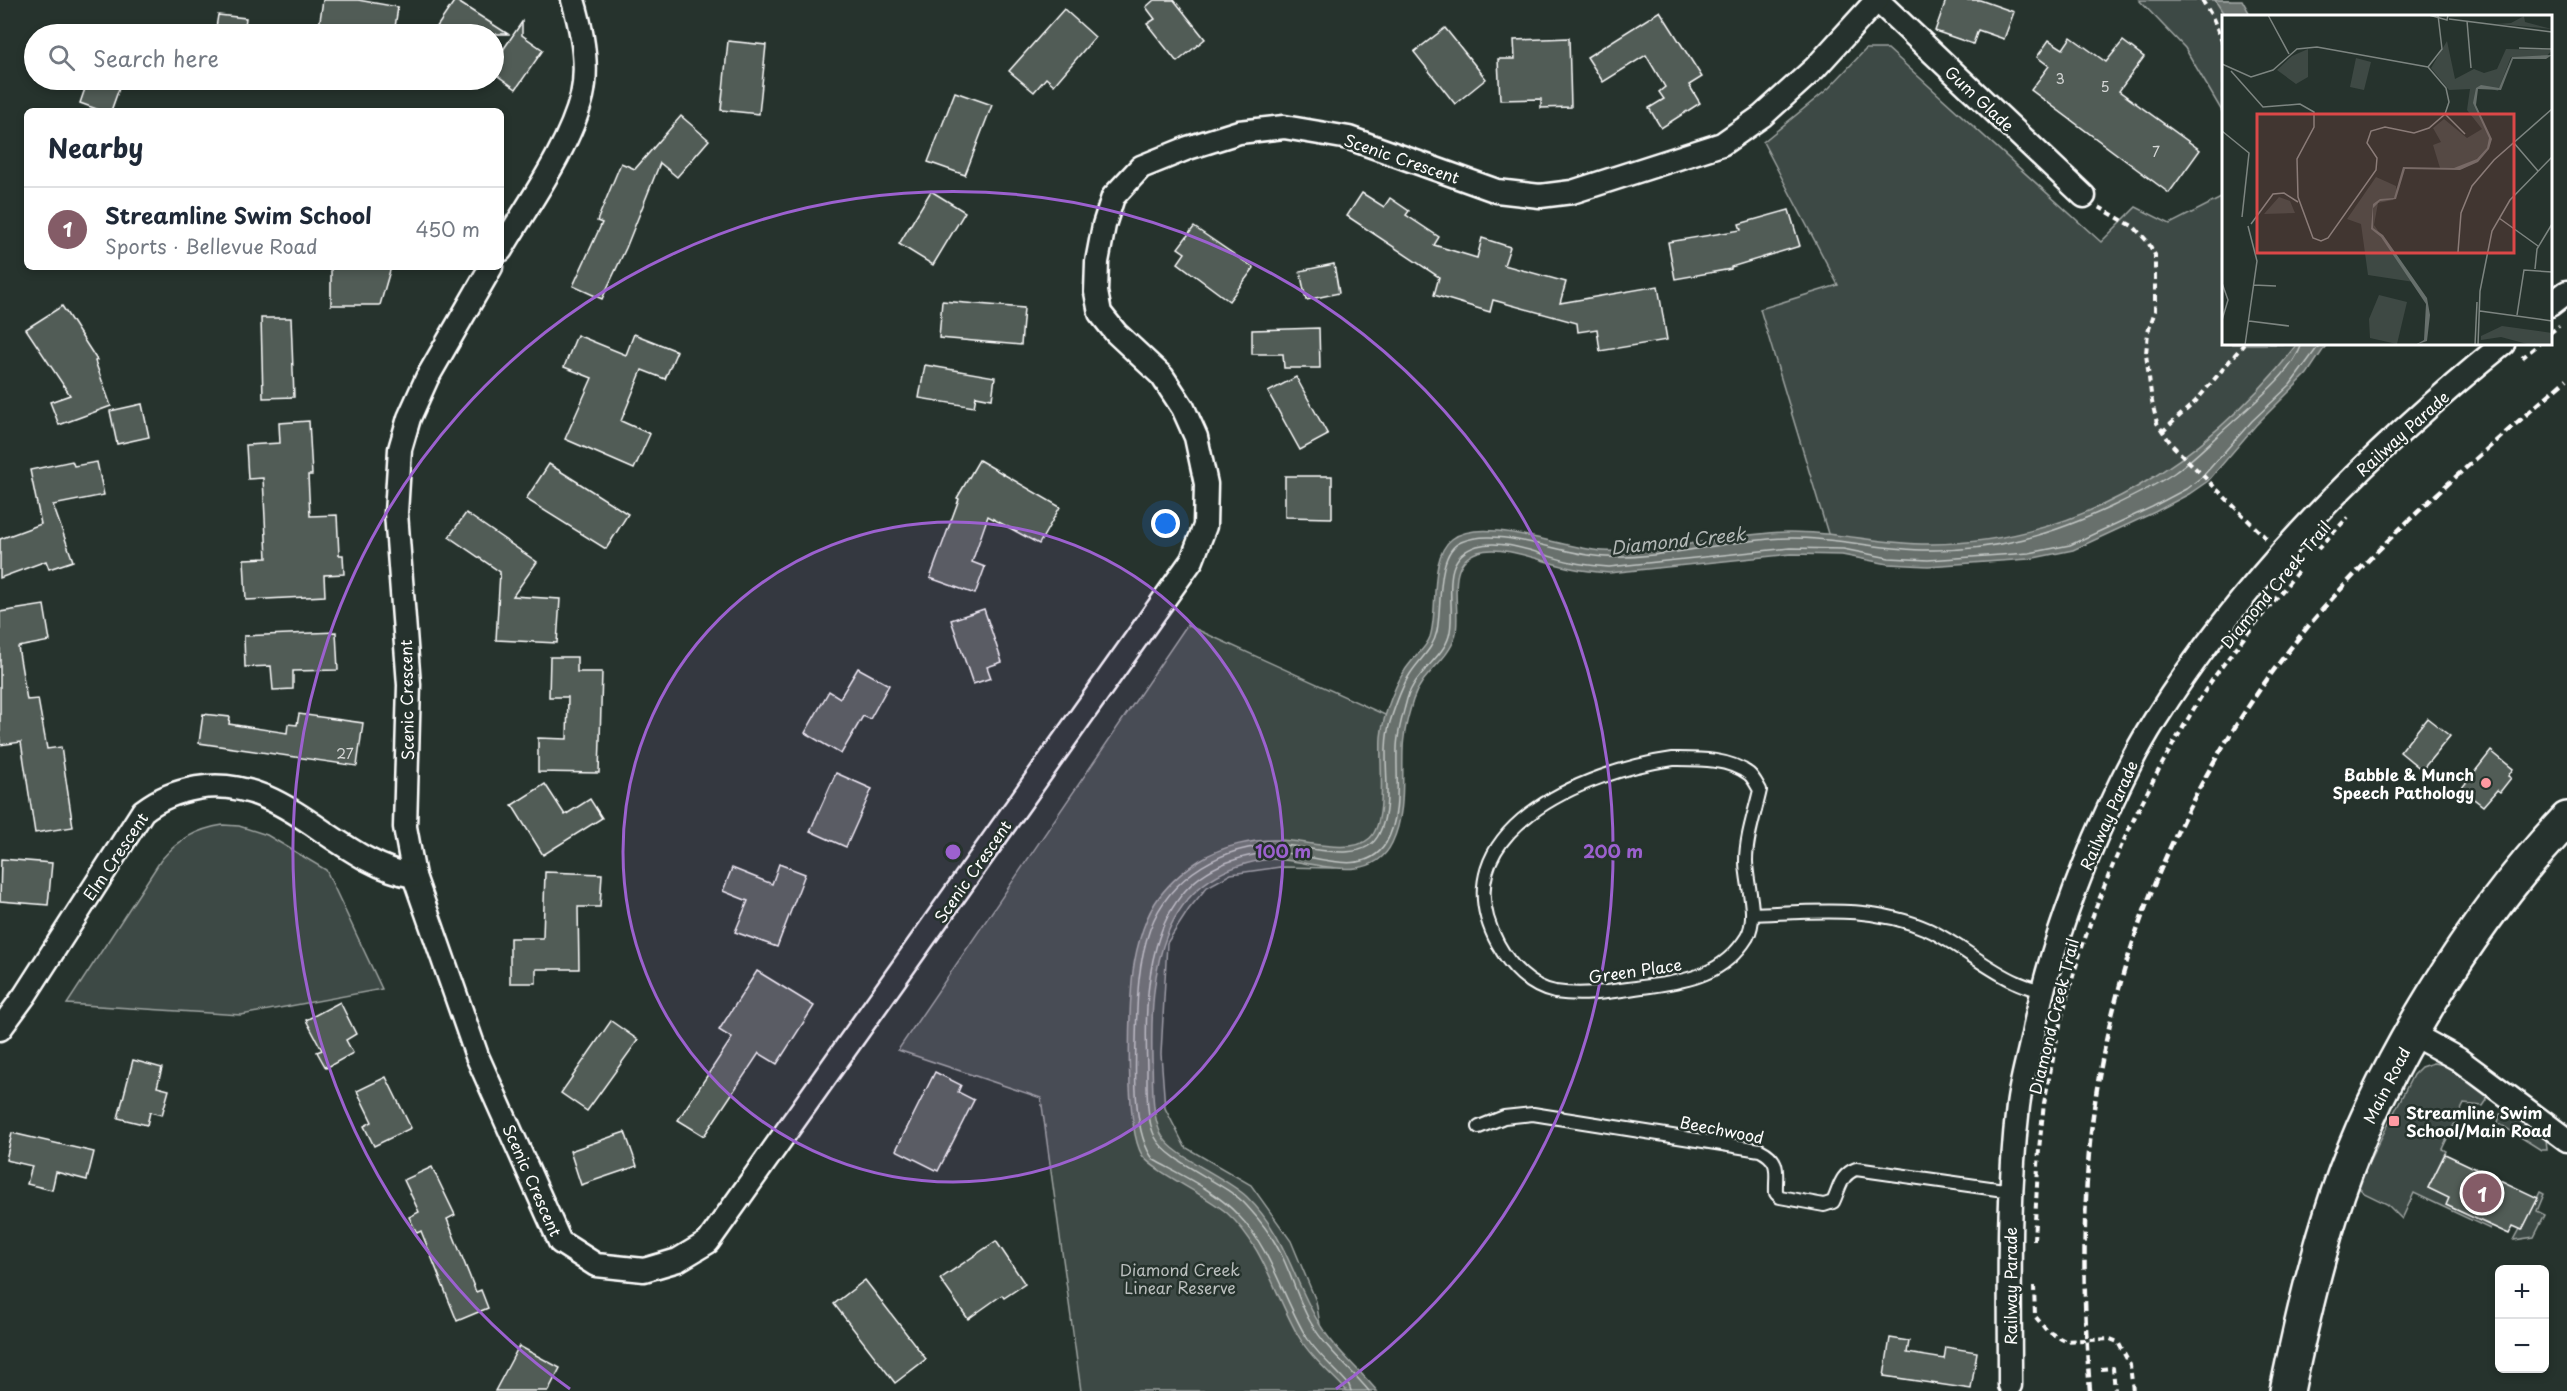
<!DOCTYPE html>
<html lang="en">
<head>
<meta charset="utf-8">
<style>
	body { margin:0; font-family:"Playpen Sans",sans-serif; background:#f2f2f3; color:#1f2937 }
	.controls { position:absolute; right:18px; bottom:18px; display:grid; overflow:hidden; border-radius:9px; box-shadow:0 3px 9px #0003 }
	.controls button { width:54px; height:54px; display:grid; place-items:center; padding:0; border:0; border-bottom:2px solid #e0e1e3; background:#fff; color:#1f2937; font:30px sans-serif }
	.you { position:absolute; left:1166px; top:524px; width:21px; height:21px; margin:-15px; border:4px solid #fff; border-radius:50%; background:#1a73e8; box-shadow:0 0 0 9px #1a73e833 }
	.badge { display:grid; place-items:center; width:39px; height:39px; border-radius:50%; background:#845c67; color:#fff; font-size:20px; font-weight:700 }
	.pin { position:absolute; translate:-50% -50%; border:3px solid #fff; box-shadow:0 2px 6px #0006 }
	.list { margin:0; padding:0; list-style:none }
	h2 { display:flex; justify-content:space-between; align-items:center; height:78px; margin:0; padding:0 24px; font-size:26px }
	h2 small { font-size:20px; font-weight:400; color:#747a83 }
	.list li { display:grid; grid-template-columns:39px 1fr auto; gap:18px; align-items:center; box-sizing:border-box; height:84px; padding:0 24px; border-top:2px solid #e0e1e3 }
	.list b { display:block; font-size:22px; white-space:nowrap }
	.list p { margin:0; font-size:20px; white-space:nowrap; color:#747a83 }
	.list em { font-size:20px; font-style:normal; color:#747a83 }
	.icon { flex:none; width:33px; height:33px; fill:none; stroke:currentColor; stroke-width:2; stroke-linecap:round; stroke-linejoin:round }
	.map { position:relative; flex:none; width:2567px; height:1391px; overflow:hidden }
	.search { position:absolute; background:#fff; box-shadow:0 3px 9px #0003; left:24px; top:24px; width:480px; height:66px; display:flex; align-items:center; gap:15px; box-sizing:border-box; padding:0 21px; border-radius:33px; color:#747a83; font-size:22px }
	.panel { position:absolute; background:#fff; box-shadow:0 3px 9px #0003; left:24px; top:108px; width:480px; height:162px; border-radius:9px }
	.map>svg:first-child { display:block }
	.green { fill:#3e4944; stroke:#9ea4a2; stroke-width:1.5 }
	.water { fill:#67706c; stroke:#a4a9a7; stroke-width:1.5 }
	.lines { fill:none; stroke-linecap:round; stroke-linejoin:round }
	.shore { stroke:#c2c6c4; stroke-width:1.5 }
	.building { fill:#515c57; stroke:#fff; stroke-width:1.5 }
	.lane-casing { stroke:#fff; stroke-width:16 }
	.street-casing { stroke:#fff; stroke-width:27 }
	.primary-casing { stroke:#fff; stroke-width:38 }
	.path { stroke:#fff; stroke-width:4; stroke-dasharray:6 4.5; stroke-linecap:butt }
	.lane { stroke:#26332d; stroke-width:12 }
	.street { stroke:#26332d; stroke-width:22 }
	.primary { stroke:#26332d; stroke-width:33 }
	.rail { stroke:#fff; stroke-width:4.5; stroke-dasharray:9 4.5; stroke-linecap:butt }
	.ring { fill:none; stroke:#9c61cf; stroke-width:3 }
	.poi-dot { fill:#ff9aa2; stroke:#26332d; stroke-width:2 }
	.labels { text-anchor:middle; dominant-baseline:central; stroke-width:5; stroke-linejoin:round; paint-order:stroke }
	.number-label { font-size:14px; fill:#d4d6d5 }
	.street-label { font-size:16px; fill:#fff; stroke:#26332d }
	.poi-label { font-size:16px; font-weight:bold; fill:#fff; stroke:#26332d; text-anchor:end }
	.park-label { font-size:16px; fill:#bbbfbe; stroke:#26332d }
	.water-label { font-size:18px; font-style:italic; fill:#b3b8b6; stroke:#26332d }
	.inset-road { fill:none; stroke:#7d8581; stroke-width:1.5 }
	.view { fill:#dc4848; fill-opacity:0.15; stroke:#dc4848; stroke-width:3 }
	.inset-edge { fill:none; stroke:#fff; stroke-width:3 }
	.centre { fill:#9c61cf; stroke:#26332d; stroke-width:3 }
	.ring-label { font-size:18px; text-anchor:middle; font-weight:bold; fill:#9c61cf; stroke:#26332d; stroke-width:5; stroke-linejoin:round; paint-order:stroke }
</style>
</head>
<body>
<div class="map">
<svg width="2567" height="1391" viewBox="0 0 2567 1391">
	<rect width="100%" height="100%" fill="#26332d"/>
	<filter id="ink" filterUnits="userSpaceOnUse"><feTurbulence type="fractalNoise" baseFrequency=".0167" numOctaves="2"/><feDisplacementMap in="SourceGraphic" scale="12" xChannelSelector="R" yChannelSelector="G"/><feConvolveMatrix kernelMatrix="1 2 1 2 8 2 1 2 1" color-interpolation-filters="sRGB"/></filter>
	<g filter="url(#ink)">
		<g class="green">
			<path d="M2139 0H2230L2241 16H2224L2223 113 2185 48Z"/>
			<path d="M1866 49H1888L2101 242 2136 207 2170 224 2223 197 2224 344H2314L2210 460 1997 553 1829 537 1760 309 1838 285 1763 142 1829 88Z"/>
			<path d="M1187 625 1394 719 1397 801 1361 865 1333 868 1280 867 1231 874 1207 887 1189 909 1167 943 1161 1054 1165 1108 1185 1147 1251 1185 1291 1241 1316 1301 1323 1342 1365 1391H1081L1041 1098 898 1050Z"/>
			<path d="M223 825 239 826 267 835 326 870 382 989 241 1015 67 1004 161 860C179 839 197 829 223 825Z"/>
			<path d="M2433 1063C2454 1064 2470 1081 2486 1093L2487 1100 2483 1106 2464 1104 2442 1149 2446 1151 2428 1188 2449 1198 2447 1205 2491 1226 2490 1229 2414 1193 2402 1219 2387 1204 2364 1193 2357 1186 2413 1075 2421 1067Z"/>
			<path d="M2509 1111 2546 1138 2547 1150H2541L2498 1123 2500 1114Z"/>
			<path d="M2540 1192 2544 1194 2537 1211 2545 1215 2534 1237 2514 1240 2520 1229 2522 1230Z"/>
		</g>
		<g class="water">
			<path d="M2215 0H2242L2251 16H2225Z"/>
			<path d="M2298 344H2327L2307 374 2256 425 2208 481 2189 494 2155 512 2073 550 2029 559 1928 566 1888 564 1842 555 1791 554 1609 573C1596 572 1584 571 1571 568 1545 563 1504 544 1478 552 1442 564 1463 610 1455 637 1448 661 1421 674 1413 700 1408 716 1403 733 1403 750 1402 782 1406 813 1392 843 1369 892 1301 854 1263 860 1159 877 1150 971 1152 1058 1153 1082 1151 1113 1161 1134 1171 1156 1226 1177 1247 1197 1284 1233 1292 1276 1316 1318 1331 1346 1357 1367 1377 1391H1347C1331 1373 1311 1358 1299 1337 1275 1296 1264 1246 1227 1213 1208 1196 1152 1171 1142 1155 1125 1126 1129 1018 1132 981 1134 956 1142 924 1155 903 1166 886 1183 871 1200 860 1222 846 1253 839 1279 840 1302 840 1351 856 1370 838 1388 821 1379 761 1381 737 1383 715 1397 678 1411 662 1418 653 1426 648 1430 637 1439 610 1428 557 1452 539 1483 515 1565 549 1603 551 1665 554 1726 533 1788 532 1836 531 1883 545 1931 544 2084 542 2206 460 2298 344Z"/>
		</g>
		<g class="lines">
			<g class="shore">
				<path d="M1351 1391 1349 1385C1334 1367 1315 1353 1304 1333 1282 1294 1270 1248 1239 1216 1216 1191 1183 1176 1154 1160 1133 1135 1135 1073 1136 1041 1137 1003 1137 965 1150 929 1170 875 1225 844 1281 845 1308 846 1364 866 1379 834 1396 799 1379 758 1390 722 1395 706 1401 688 1410 674 1420 658 1433 650 1437 631 1442 607 1436 552 1461 542 1499 525 1564 556 1606 557 1668 559 1728 539 1789 538 1835 537 1881 550 1928 550 1997 551 2051 535 2113 506 2134 496 2155 486 2174 473 2194 459 2209 443 2227 427 2251 405 2292 373 2302 344"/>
				<path d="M1369 1391C1350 1368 1326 1349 1311 1323 1298 1301 1292 1275 1280 1252 1272 1236 1259 1219 1247 1206 1224 1181 1169 1164 1155 1137 1146 1118 1147 1089 1147 1068 1144 993 1146 887 1234 860 1249 855 1268 852 1284 853 1314 855 1365 879 1386 843 1402 815 1396 780 1397 749 1397 732 1403 715 1407 699 1415 672 1443 658 1449 636 1458 605 1435 559 1477 546 1506 538 1542 556 1571 562 1584 565 1596 566 1609 567L1790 548 1843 549 1889 558 1928 560 2029 553 2070 545 2152 507 2186 489 2203 476 2252 421 2290 385 2320 344"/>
			</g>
		</g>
		<g class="building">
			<path d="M323 0H358L398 7 394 34H318Z"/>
			<path d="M455 0 508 34H432Z"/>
			<path d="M1154 0H1174L1205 39 1177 62 1147 24 1155 19 1146 7Z"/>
			<path d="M1946 0H1980L2014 12 2004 39 1978 30 1973 44 1935 31Z"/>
			<path d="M1064 9 1095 37 1054 85 1046 78 1034 92 1009 71Z"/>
			<path d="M1660 11 1702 77 1689 85 1700 103 1661 128 1649 108 1664 99 1659 92 1665 87 1646 55 1603 82 1587 57Z"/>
			<path d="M218 15 246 18 244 34H215Z"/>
			<path d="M522 22V35L543 50 516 89 494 73V63Z"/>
			<path d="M1445 28 1486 79 1455 104 1414 52Z"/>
			<path d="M2071 37 2106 62 2123 41 2144 57 2119 91 2200 150 2169 193 2031 90 2049 66 2037 57 2049 40 2063 49Z"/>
			<path d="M1569 38 1571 107 1541 108V99L1500 100 1498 59H1515L1514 40Z"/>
			<path d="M728 41 766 45 759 114 721 110Z"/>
			<path d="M88 80H122L111 111H102L80 103Z"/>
			<path d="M955 92 992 105 965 175 928 162Z"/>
			<path d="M681 116 709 140 677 177 660 163 626 248 602 299 573 286 602 223 597 221 621 163 635 169Z"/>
			<path d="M931 191 965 212 933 265 899 244Z"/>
			<path d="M1362 193 1384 207 1390 198 1409 211 1406 215 1439 237 1434 245 1477 258 1482 238 1510 247 1504 265 1566 282 1560 303 1658 286 1667 340 1600 351 1597 329 1578 332 1577 323 1493 300 1490 312 1434 295 1439 277 1347 216Z"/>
			<path d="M1789 210 1800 246 1731 267V269L1675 279 1668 242 1741 230 1739 224Z"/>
			<path d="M1194 227 1254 268 1229 301 1178 263 1185 253 1178 248Z"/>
			<path d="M1334 264 1339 293 1306 300 1300 271Z"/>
			<path d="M331 267H391L380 305H331Z"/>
			<path d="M942 301 1024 308 1021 345 939 338Z"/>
			<path d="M62 306 97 360 95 361 111 406 59 425 50 402 70 395 26 329Z"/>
			<path d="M261 318H291L294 397 263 398Z"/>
			<path d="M1319 328 1320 368H1284L1283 354H1252V330Z"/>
			<path d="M634 334 677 351 665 379 642 370 621 421 650 434 634 469 565 439 592 378 564 367 577 335 626 355Z"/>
			<path d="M925 365 995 377 992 399 976 396 974 407 919 398Z"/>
			<path d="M1296 377 1328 435 1300 450 1268 392Z"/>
			<path d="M142 404 149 437 117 444 110 411Z"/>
			<path d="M309 421 312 475H308L310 516 337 515 339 555H343L344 574 324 575 325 596 246 600 244 559 267 558 263 478 248 479 246 445 280 443 279 423Z"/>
			<path d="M979 460 1060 507 1039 544 988 516 972 562 985 567 975 594 930 578 959 499 957 498Z"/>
			<path d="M72 461 74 466 97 462 104 495 53 505 73 561 49 569 46 561 0 578V539L41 524 30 470Z"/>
			<path d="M549 464 628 514 606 549 526 499Z"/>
			<path d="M1285 476H1332V518L1285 517Z"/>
			<path d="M466 513 537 562 513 596 560 599 557 643 496 640 500 572 449 537Z"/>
			<path d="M44 605 50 641 18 647 27 700 38 699 47 749 61 747 73 827 35 833 21 742 0 745V612Z"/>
			<path d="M984 609 1002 662 987 667 991 678 973 684 951 620Z"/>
			<path d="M336 632 338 670 293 671V689L273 690 271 666 245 667 244 636Z"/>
			<path d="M550 657H577V672H602L599 773 538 772V738L567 739 568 697H549Z"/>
			<path d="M858 668 889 685 870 719 863 716 841 754 805 733 829 691 840 698Z"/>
			<path d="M203 714 230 717 229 724 287 733 288 724 297 725 299 714 363 723 357 766 199 743Z"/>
			<path d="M2427 718 2450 736 2422 770 2400 752Z"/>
			<path d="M2491 751 2513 769 2508 776 2511 778 2500 792 2497 790 2483 806 2461 789Z"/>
			<path d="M836 773 872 789 846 847 810 831Z"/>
			<path d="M545 784 565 815 590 799 602 818 543 855 512 805Z"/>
			<path d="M1 859 52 863 48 905 0 901Z"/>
			<path d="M779 864 805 874 777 947 735 932 748 901 723 891 732 868 772 884Z"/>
			<path d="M545 872 602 874 600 907H578L579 969H536V983H510V938H543Z"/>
			<path d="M757 971 814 1006 777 1064 759 1053 704 1136 678 1120 732 1038 719 1030Z"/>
			<path d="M340 1002 356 1034 346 1040 353 1053 326 1068 317 1052 322 1050 306 1020Z"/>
			<path d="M611 1021 638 1040 587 1111 561 1093Z"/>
			<path d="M133 1060 162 1068 157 1087 169 1090 162 1115 150 1112 147 1125 118 1118Z"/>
			<path d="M935 1072 961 1085 958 1092 974 1100 938 1171 896 1150Z"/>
			<path d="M386 1077 411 1128 374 1146 364 1126 372 1122 357 1091Z"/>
			<path d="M625 1132 637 1166 581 1185 570 1151Z"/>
			<path d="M12 1133 94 1152 87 1180 56 1172 52 1190 27 1184 32 1166 6 1160Z"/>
			<path d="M2445 1154 2538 1198 2522 1230 2513 1226 2509 1234 2446 1205 2449 1198 2428 1188Z"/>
			<path d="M432 1167 455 1215 447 1219 476 1292 481 1290 488 1308 457 1321 421 1231 417 1233 409 1217 419 1212 404 1180Z"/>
			<path d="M996 1241 1025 1284 1004 1298 1002 1295 968 1319 940 1279Z"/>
			<path d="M865 1280 926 1359 895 1383 834 1304Z"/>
			<path d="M1890 1338 1909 1341 1907 1353 1944 1359 1946 1347 1977 1352 1971 1389 1884 1376Z"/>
			<path d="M519 1346 560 1368 548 1391H495Z"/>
		</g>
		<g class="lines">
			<defs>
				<g id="lane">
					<path d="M1673 759C1697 759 1729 758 1749 774 1753 777 1757 785 1760 790 1755 813 1746 837 1746 861 1746 884 1759 916 1747 937 1724 974 1689 981 1650 986 1618 990 1588 997 1555 992 1530 987 1510 966 1498 944 1437 831 1586 771 1673 759Z"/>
					<path d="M1752 914C1813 912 1871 904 1929 930 1959 944 1985 968 2016 982 2024 986 2033 988 2042 991"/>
					<path d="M1479 1127 1504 1117 1533 1114 1760 1150C1782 1161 1775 1173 1776 1193L1780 1197 1824 1205 1833 1202C1840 1188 1840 1175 1856 1169L2011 1191"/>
				</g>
				<g id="street">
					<path d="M1877 0 2084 196"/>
					<path d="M501 250C528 204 569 148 582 96 589 65 582 30 573 0"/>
					<path d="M491 267 427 378 409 418 400 449 396 513 409 685 405 827 414 876 477 1056 560 1242 596 1265 644 1270 678 1260 708 1242 1192 560 1205 526 1206 484 1196 437 1183 408 1162 376 1116 333 1100 313 1096 292 1097 262 1104 225 1113 197 1141 167 1188 148 1239 132 1284 127 1349 138 1497 191 1540 196 1572 192 1722 144 1762 116 1815 68 1877 0"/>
					<path d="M2550 305 2567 292"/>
					<path d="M0 1029 25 995 143 811C160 798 176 792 197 788 284 773 335 863 414 876"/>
					<path d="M2412 1034 2458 1059 2567 1140"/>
					<path d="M2010 1385C2010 1292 2007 1199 2018 1106 2021 1082 2028 1059 2033 1035 2046 966 2068 904 2095 839 2113 798 2131 758 2155 720 2247 574 2370 452 2503 344"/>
				</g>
				<path id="primary" d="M2287 1391C2301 1324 2316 1258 2338 1193 2381 1065 2474 917 2567 819"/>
			</defs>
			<use href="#lane" class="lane-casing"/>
			<use href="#street" class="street-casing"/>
			<use href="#primary" class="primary-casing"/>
			<g class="path">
				<path d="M2202 0 2212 16 2224 46"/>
				<path d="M2099 207 2134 227 2148 242 2155 255V311L2148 332 2146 354 2152 402 2157 423 2172 445 2267 539"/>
				<path d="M2550 333 2559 326"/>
				<path d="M2522 358 2539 344"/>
				<path d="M2162 432 2196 401 2244 344"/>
				<path d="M2318 549 2348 517"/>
				<path d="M2059 1029C2082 932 2119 841 2167 755 2184 726 2200 696 2220 669 2245 635 2273 603 2299 570"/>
				<path d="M2034 1240 2039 1149 2044 1103 2057 1039"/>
				<path d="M2034 1286 2035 1316 2047 1331 2065 1341 2110 1339 2118 1342 2130 1365 2133 1391"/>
				<path d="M2101 1369 2113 1368 2115 1391"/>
			</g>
			<use href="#lane" class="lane"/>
			<use href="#street" class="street"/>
			<use href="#primary" class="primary"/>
			<path class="rail" d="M2090 1391C2083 1304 2082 1218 2091 1132 2113 937 2200 746 2330 601 2403 520 2486 450 2567 379"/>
		</g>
	</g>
	<circle cx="953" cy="852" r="330" fill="#9c61cf" fill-opacity=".12"/>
	<g class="ring">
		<circle cx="953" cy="852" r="330"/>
		<path d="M570 1389A660 660 0 1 1 1336 1389"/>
	</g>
	<g class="poi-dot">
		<circle cx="2486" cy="783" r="6"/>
		<rect x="2388" y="1115" width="12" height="12" rx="3"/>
	</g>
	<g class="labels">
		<g class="number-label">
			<text x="2060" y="78">3</text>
			<text x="2105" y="86">5</text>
			<text x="2156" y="151">7</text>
			<text x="345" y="753">27</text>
		</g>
		<g class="street-label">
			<text transform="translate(1980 98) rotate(43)">Gum Glade</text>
			<text transform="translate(1402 158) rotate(19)">Scenic Crescent</text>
			<text transform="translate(2402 433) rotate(-42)">Railway Parade</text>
			<text transform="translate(2275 584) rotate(-50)">Diamond Creek Trail</text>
			<text transform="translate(406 700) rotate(-91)">Scenic Crescent</text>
			<text transform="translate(2108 815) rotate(-66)">Railway Parade</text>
			<text transform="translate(115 856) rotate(-56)">Elm Crescent</text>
			<text transform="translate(972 871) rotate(-55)">Scenic Crescent</text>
			<text transform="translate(1635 970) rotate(-8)">Green Place</text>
			<text transform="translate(2053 1016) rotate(-76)">Diamond Creek Trail</text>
			<text transform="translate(2386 1085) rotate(-63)">Main Road</text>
			<text transform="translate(1722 1129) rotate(11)">Beechwood</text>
			<text transform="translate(533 1180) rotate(66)">Scenic Crescent</text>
			<text transform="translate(2010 1286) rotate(-90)">Railway Parade</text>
		</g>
		<g class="poi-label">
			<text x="2474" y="774">Babble &amp; Munch<tspan x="2474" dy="18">Speech Pathology</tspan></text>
			<text x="2406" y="1112" text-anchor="start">Streamline Swim<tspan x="2406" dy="18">School/Main Road</tspan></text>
		</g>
		<g class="park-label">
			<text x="1180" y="1269">Diamond Creek<tspan x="1180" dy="18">Linear Reserve</tspan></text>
		</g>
		<g class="water-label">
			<text transform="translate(1678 540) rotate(-6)">Diamond Creek</text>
		</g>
	</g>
	<g transform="translate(2222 15)">
		<rect width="330" height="330" fill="#26332d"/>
		<path d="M302 1 303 7 330 14 274 9 289 8ZM225 26 233 64 252 54 262 58 275 54 284 34 330 35 325 41 289 42 276 76 260 71 255 74 252 86 268 122 267 133 256 145 240 154 218 153 211 130 219 127 211 113 222 104 245 123 260 114 245 95 248 74 227 75 209 53ZM86 34V62L74 69 55 55 70 41ZM134 43 149 47 142 75 128 72ZM154 162 174 171 175 179 171 185 156 188 152 210 192 267 146 260 139 209 125 204ZM57 182 68 186 73 198 42 199ZM157 280 185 287 175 329 148 323 147 304ZM280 311 330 318V330H309L279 322 259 325V321Z" fill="#3e4944"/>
		<path d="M330 40 324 44H291L279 75 256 74 254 90 270 124 267 134 256 147 238 155 183 154 174 184 158 186 151 193V213L161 220 205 283 208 300 205 326 193 330 202 325 204 289 159 222 149 214 151 189 158 184 172 183 181 152 232 153 255 144 265 133 267 123 251 88 254 73 259 70 277 73 290 42Z" fill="#67706c"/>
		<path class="inset-road" d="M46 0 67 39M207 0 225 5 226 0M227 4 330 17M245 6 249 53M297 33 330 34M0 49 29 62 51 55 75 34 95 32 206 52M206 52 220 34 216 0M9 56 41 92 78 89 92 97V112L75 144 76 182 91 223 99 226 106 223 154 155 155 143 145 128 149 116 163 112 192 118 207 113 223 99 227 87 224 73 206 52M223 99 243 119M0 116 27 138 20 202M292 128 316 156M277 203 316 231M29 209 51 179 62 178 76 187M236 237 239 198 250 171 272 145 330 94M313 254 315 234 330 209M0 268 6 285 0 305M31 270 54 271M258 296 330 306M295 300 302 255 330 257M27 306 67 311M23 330 35 246 26 211M253 330 255 287M256 330 258 276 270 216 288 185 330 142"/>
		<path class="view" d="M35 99H292V238H35Z"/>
		<rect width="330" height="330" class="inset-edge"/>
	</g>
	<circle cx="953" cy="852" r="9" class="centre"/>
	<g class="ring-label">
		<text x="1283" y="858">100 m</text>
		<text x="1613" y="858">200 m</text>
	</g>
</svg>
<div class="controls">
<button>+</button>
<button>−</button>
</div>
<div class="you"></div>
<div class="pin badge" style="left:2482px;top:1193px">1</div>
<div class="search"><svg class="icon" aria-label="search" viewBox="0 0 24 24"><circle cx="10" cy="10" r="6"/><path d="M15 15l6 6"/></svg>Search here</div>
<section class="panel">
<h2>Nearby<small></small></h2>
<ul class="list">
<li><span class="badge">1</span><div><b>Streamline Swim School</b><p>Sports · Bellevue Road</p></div><em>450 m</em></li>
</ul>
</section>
</div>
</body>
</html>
